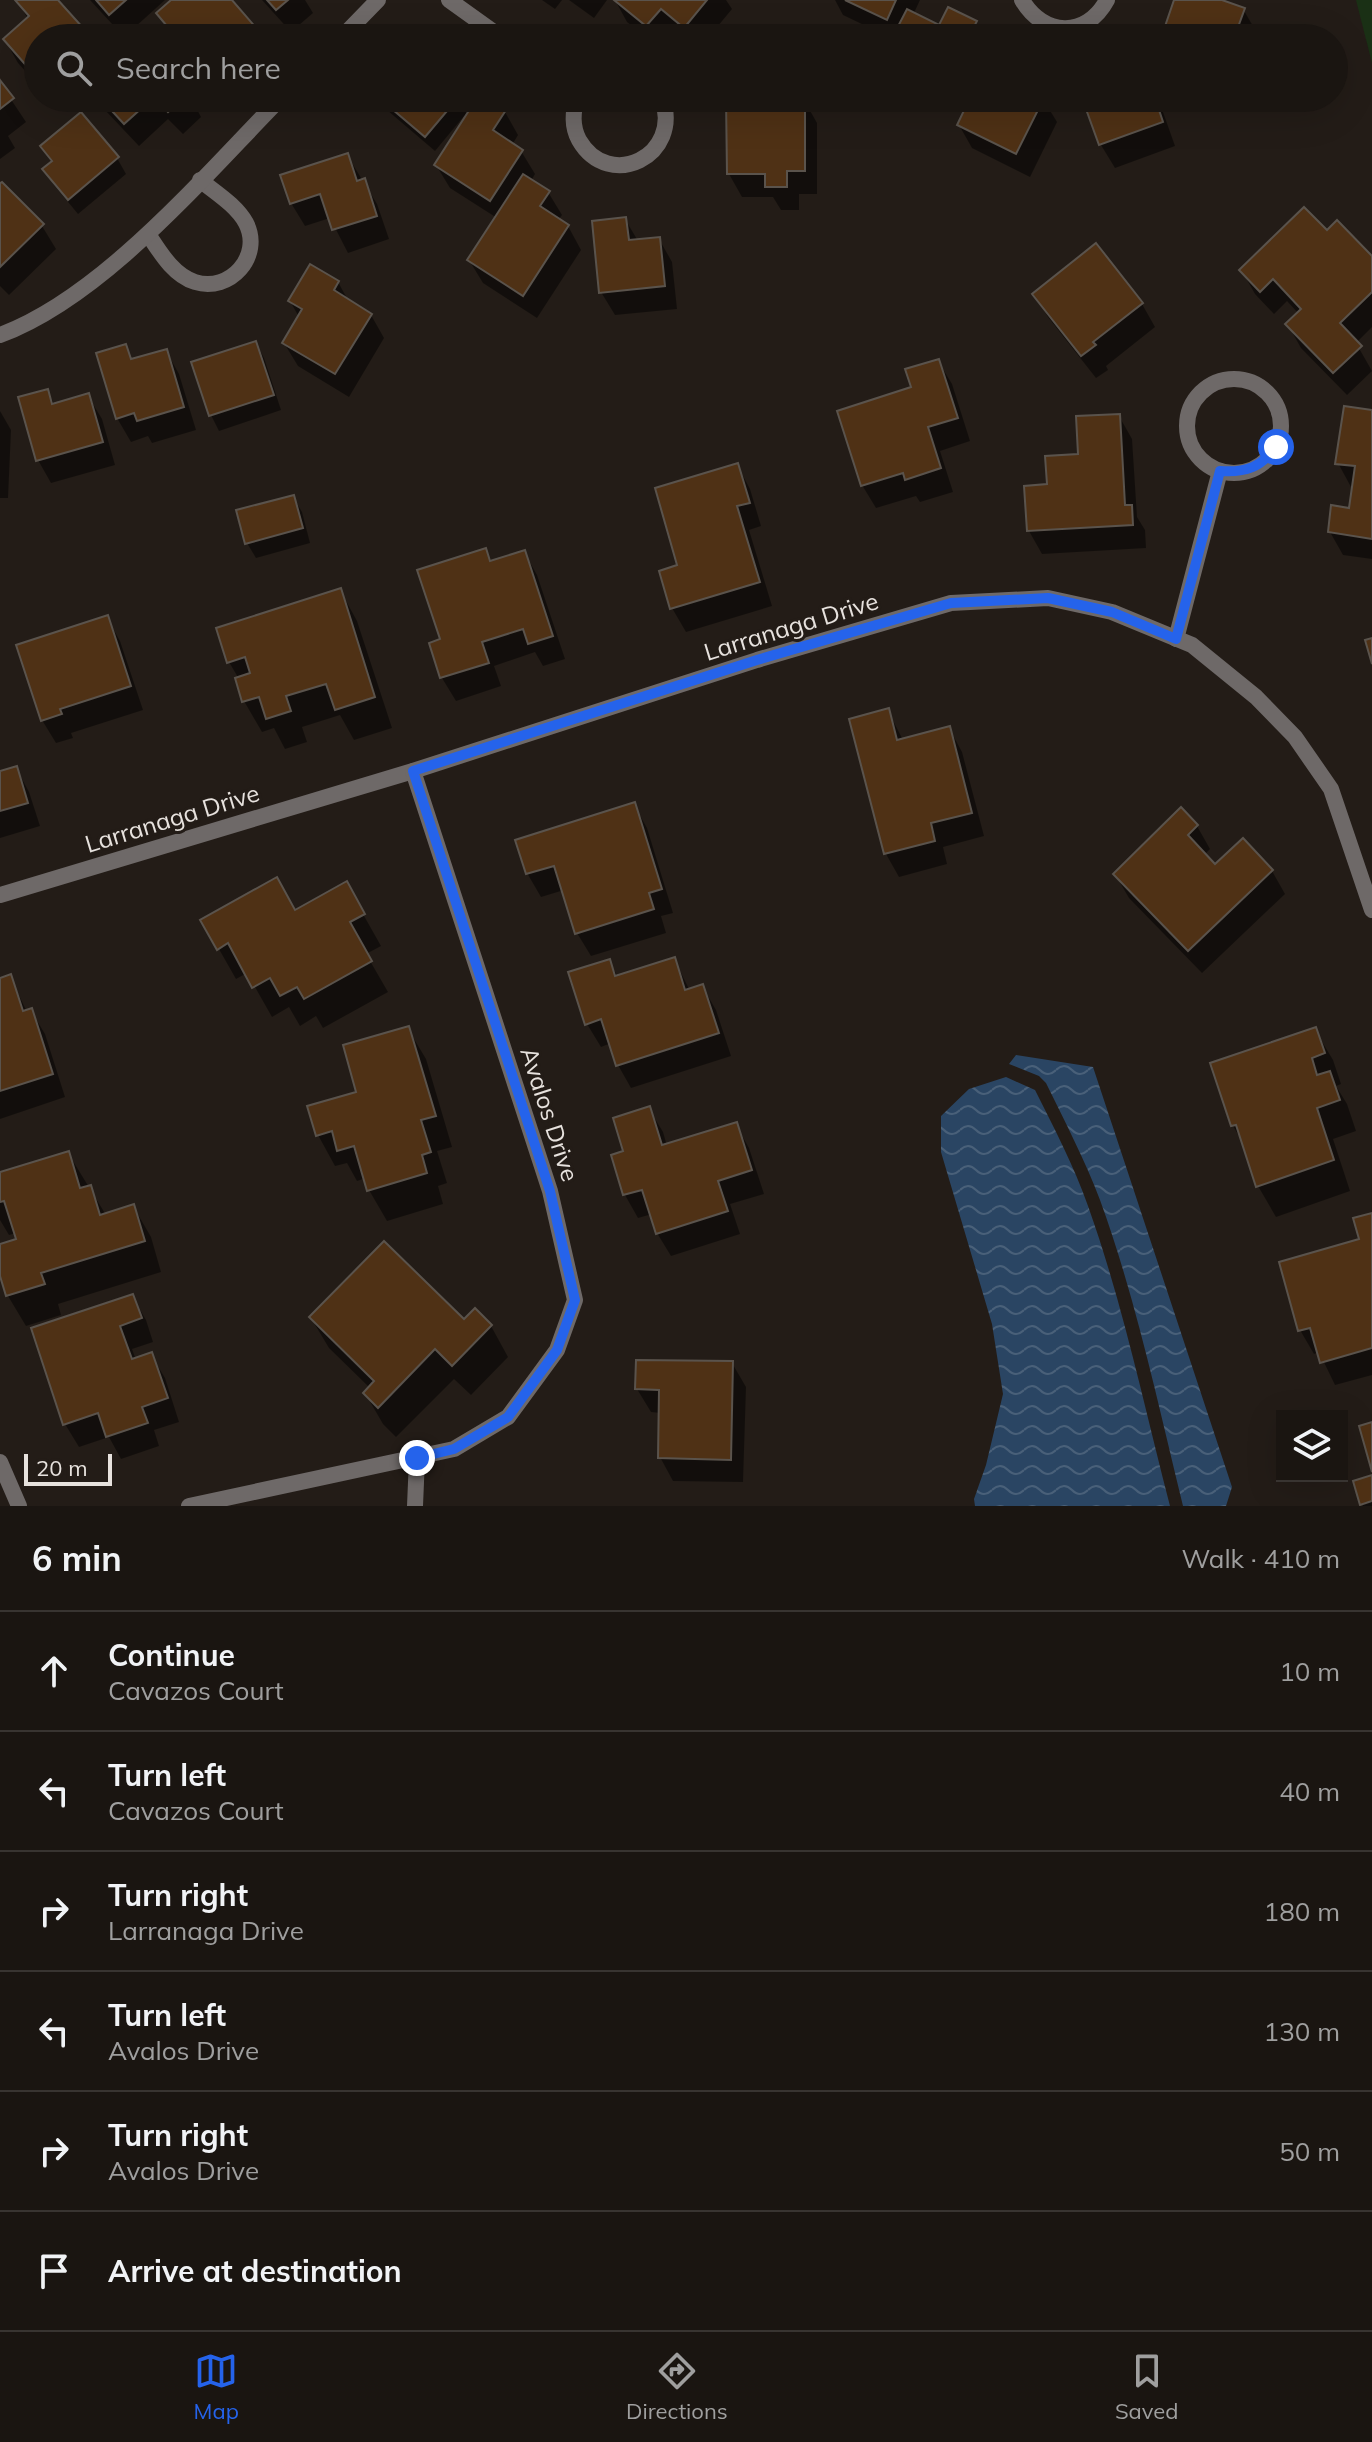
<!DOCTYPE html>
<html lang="en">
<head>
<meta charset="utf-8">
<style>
	body { margin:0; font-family:Mulish,sans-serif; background:#27221f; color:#f1f3f6 }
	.controls { position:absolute; right:24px; bottom:24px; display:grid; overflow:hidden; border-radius:0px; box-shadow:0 8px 32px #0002 }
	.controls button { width:72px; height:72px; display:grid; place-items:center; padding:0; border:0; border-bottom:2px solid #383431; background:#1a1511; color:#f1f3f6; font:40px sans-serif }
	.scale { position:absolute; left:24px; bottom:20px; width:88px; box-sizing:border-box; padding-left:8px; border:4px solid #e7e2de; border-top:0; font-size:22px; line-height:28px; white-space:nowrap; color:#e7e2de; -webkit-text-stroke:6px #231c17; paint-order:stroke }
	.stop { position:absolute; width:24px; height:24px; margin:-18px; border:6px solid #2563eb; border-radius:50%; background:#fff }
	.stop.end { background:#2563eb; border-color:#fff; box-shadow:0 2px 8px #0008 }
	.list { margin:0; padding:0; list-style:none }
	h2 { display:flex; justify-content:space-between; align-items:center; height:104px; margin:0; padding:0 32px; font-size:34px }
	h2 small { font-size:26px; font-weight:400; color:#9f9f9f }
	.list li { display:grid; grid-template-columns:52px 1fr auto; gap:24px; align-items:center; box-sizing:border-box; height:120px; padding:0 32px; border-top:2px solid #383431 }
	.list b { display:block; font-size:30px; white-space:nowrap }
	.list p { margin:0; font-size:26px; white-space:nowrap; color:#9f9f9f }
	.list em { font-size:26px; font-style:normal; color:#9f9f9f }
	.icon { flex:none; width:44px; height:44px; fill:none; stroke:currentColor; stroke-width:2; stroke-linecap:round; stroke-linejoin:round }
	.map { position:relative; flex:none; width:1372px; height:1506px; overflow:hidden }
	.search { position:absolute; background:#1a1511; box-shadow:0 8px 32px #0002; left:24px; right:24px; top:24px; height:88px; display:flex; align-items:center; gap:20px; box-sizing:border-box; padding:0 28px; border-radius:44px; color:#9f9f9f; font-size:30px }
	.sheet { height:824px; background:#1a1511 }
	nav { display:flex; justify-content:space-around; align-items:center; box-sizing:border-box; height:112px; border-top:2px solid #383431; background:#1a1511; font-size:22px; color:#9f9f9f }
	nav a { display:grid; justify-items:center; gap:4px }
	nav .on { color:#2563eb }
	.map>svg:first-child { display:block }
	.green { fill:#1a3015 }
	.water { fill:url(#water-waves) }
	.shadow { fill:#0007 }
	.building { fill:#4f3115; stroke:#5a534c; stroke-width:2 }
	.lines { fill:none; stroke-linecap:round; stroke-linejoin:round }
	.street { stroke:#6e6968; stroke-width:16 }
	.route { stroke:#2563eb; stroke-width:10 }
	.labels { text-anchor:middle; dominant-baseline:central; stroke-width:6; stroke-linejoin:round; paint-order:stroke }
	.street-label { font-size:24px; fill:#e7e2de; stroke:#231c17 }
</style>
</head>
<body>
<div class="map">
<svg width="1372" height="1506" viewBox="0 0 1372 1506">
	<defs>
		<pattern id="water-waves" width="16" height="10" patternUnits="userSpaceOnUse" patternTransform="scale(2)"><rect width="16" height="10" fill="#2a4563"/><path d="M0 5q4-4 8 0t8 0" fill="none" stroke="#496079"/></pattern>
	</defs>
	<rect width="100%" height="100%" fill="#231c17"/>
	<path class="green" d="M1356 0H1372V63Z"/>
	<g class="water">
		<path d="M1016 1055 1093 1067 1232 1487 1226 1506H1183C1158 1404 1136 1299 1100 1200 1085 1160 1065 1122 1046 1083L1039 1076 1009 1064Z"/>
		<path d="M1006 1077 1035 1090C1054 1128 1074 1166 1088 1206 1123 1304 1144 1406 1170 1506H975L974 1499 986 1465 1003 1394 992 1324 941 1152V1116L969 1089Z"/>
	</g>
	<g class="shadow">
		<path d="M17 0H55L87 38H38V85L18 63 5 40 28 19Z"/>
		<path d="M90 0H165L124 37Z"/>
		<path d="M174 0H229L261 38H173L158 14Z"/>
		<path d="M262 0H305L313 13 291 32Z"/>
		<path d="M542 0H562L555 9Z"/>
		<path d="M569 0H607L594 18Z"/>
		<path d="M615 0H726L732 9 708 38H683L675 31 669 38H647L627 22Z"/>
		<path d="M835 0H920L913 15 940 28 975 22 985 38H891L843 15Z"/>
		<path d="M1176 0H1215L1243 9 1257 33 1255 38H1163Z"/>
		<path d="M0 83 26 122 8 136 15 148 0 159Z"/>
		<path d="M50 98H63L55 104Z"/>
		<path d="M98 98H191L201 117 183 134 168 119 139 146 104 109Z"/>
		<path d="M380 98H465L471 110 479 98H484L505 112 518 135 512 145 521 151 535 174 531 181 548 192 562 215 558 220 568 226 581 250 537 318 483 283 469 260 497 218 450 188 436 165 466 118 464 116 435 151 387 110Z"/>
		<path d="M913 98H940L935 109Z"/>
		<path d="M949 98H963L960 104Z"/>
		<path d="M972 98 1043 99 1057 122 1030 177 972 148 959 125Z"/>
		<path d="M1084 98H1158L1175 146 1115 168 1101 145Z"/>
		<path d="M804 100 817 123V194H799V210H781L773 197H742L729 174Z"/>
		<path d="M42 147 117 158 126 174 78 214 54 185 45 169 52 163Z"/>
		<path d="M347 155 377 204 389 239 348 253 330 218 305 226 291 203Z"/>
		<path d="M0 186 42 226 56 249 9 295 0 286Z"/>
		<path d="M625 219 638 241 659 239 672 262 677 309 615 315 601 292Z"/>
		<path d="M1327 233 1372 259V327L1356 343 1372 371 1347 395 1301 348 1288 325 1299 314 1287 301 1274 314 1255 294 1242 271Z"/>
		<path d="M338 282 349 302 371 315 384 338 349 397 298 366 284 343 299 317 290 301Z"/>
		<path d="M1034 294 1142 304 1155 327 1106 366 1108 370 1096 378 1048 317Z"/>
		<path d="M256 343 264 358 281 410 219 431 211 415Z"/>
		<path d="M125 347 133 361 166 351 179 374 196 430 152 443 148 436 131 442 117 418Z"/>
		<path d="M938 361 952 384 970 441 940 451 953 492 920 502 916 496 876 508 862 485 913 388Z"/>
		<path d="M47 391 55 405 88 396 102 419 115 465 51 483 38 460Z"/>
		<path d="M0 411 11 430 8 498H0Z"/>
		<path d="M1372 412V559L1343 555 1330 532 1351 510 1354 487H1351L1338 463Z"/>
		<path d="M1119 416 1132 439 1137 517 1145 530 1146 548 1042 554 1029 531 1080 456Z"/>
		<path d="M737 465 750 489 761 526 749 530 772 606 686 632 672 608 661 572 680 566Z"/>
		<path d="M293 497 302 512 310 543 256 558 247 543Z"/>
		<path d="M485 550 492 562 524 552 537 575 565 659 543 666 535 652 494 666 501 686 456 701 442 678 431 644 442 640Z"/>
		<path d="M340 590 357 621 392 728 354 740 340 715 302 727 307 742 285 749 274 728 262 732 244 701 239 679 229 662Z"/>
		<path d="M107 618 120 641 143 710 71 733 73 738 56 743 42 720Z"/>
		<path d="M888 711 903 740 949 728 962 752 984 836 943 847 947 864 899 877 886 854 851 720Z"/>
		<path d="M16 768 29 792 40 826 0 838V773Z"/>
		<path d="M634 805 647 828 673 913 661 916 666 933 591 956 577 933 564 890 541 897 527 873Z"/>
		<path d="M1197 826 1210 849 1204 855 1215 867 1272 871 1285 894 1202 973 1129 898 1115 874Z"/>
		<path d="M346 884 381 946 366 954 388 992 323 1028 316 1016 300 1026 289 1007 272 1017 247 973 236 979 203 921 295 912Z"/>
		<path d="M674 959 690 991 702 986 716 1010 731 1056 631 1088 618 1065 611 1043 601 1047 587 1024 609 961 618 977Z"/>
		<path d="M10 977 27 1012 31 1011 45 1034 65 1097 0 1119V980Z"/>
		<path d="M408 1029 426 1059 452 1147 437 1151 447 1183 438 1186 443 1204 387 1221 369 1190 366 1178 357 1181 347 1163 335 1166 318 1135 359 1093Z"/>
		<path d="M1315 1030 1333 1060 1341 1084 1336 1086 1347 1104 1356 1131 1333 1139 1350 1191 1276 1217 1258 1186 1245 1146 1233 1126Z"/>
		<path d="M649 1109 663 1132 667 1146 736 1125 749 1148 764 1194 730 1204 740 1234 671 1256 657 1233 652 1214 638 1218 625 1195 613 1156 625 1152Z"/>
		<path d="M68 1153 106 1215 133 1206 151 1237 161 1272 58 1304 61 1315 26 1326 8 1296 0 1270V1246L18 1241 16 1233 9 1235 0 1220V1174Z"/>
		<path d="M1372 1215V1375L1335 1385 1319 1352 1314 1354 1300 1330 1281 1263 1361 1240Z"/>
		<path d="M132 1296 146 1320 153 1342 132 1349 136 1360 151 1355 165 1378 179 1422 154 1430 159 1446 121 1459 109 1437 79 1447 65 1424Z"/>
		<path d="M311 1318 463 1321 491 1326 508 1357 471 1395 454 1379 396 1437 383 1424 365 1393 370 1388 329 1348Z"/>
		<path d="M732 1363 746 1387 743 1482 673 1481 660 1457 661 1413 651 1412 637 1389Z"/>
		<path d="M1372 1477V1506H1363L1362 1504Z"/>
	</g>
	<g class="building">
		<path d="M15 0H58L84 29 74 38H38V79L3 39 29 16Z"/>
		<path d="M96 0H126L109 15Z"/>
		<path d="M171 0H232L258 30 249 38H177L156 13Z"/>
		<path d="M267 0H288L276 10Z"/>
		<path d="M614 0H707L684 28 661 9 646 26Z"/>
		<path d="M845 0H896L887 20Z"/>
		<path d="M1174 0H1222L1245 8 1234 38H1161Z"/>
		<path d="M948 7 977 21 968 38H892L907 9 939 25Z"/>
		<path d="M0 80 14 98 0 109Z"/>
		<path d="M100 98H153L124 124Z"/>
		<path d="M155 98H183L168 112Z"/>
		<path d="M379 98H458L425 137Z"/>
		<path d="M477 98H488L506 110 493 130 523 150 490 201 434 165Z"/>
		<path d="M726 98H805V171H787V187H765V174H727Z"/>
		<path d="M970 98H1044L1016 154 957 125Z"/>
		<path d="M1082 98H1155L1163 122 1099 145Z"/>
		<path d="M81 112 119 157 68 200 42 169 52 161 40 146Z"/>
		<path d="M348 153 357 181 365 178 377 216 332 230 320 194 290 204 280 175Z"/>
		<path d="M523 174 550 191 540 206 569 225 523 296 467 260Z"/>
		<path d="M2 182 44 224 0 267V183Z"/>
		<path d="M1304 207 1327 230 1337 220 1372 256V292L1340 323 1362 346 1333 373 1285 324 1301 309 1273 279 1260 292 1239 270Z"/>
		<path d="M626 217 629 240 660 237 665 286 599 293 592 221Z"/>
		<path d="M1096 243 1143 303 1093 342 1096 345 1081 356 1032 294Z"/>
		<path d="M310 264 339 281 334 290 372 314 335 374 282 343 302 309 288 301Z"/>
		<path d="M256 341 274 395 209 416 191 362Z"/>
		<path d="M126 344 131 359 167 349 184 407 137 421 134 413 116 419 96 353Z"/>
		<path d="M939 359 958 418 928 427 941 468 905 480 903 473 861 486 837 411 911 387 905 369Z"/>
		<path d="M48 389 52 404 89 393 103 442 36 461 18 397Z"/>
		<path d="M1344 406 1372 410V539L1328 532 1331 505 1349 508 1355 466 1335 464Z"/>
		<path d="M1120 414 1125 505H1132L1133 525 1027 531 1024 486 1047 484 1045 456 1078 454 1076 416Z"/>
		<path d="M738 463 750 503 737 506 760 582 670 609 659 571 677 565 655 488Z"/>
		<path d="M294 495 303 528 245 544 236 510Z"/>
		<path d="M486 548 490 561 525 550 553 636 528 644 523 629 482 642 489 663 440 678 429 643 440 639 417 570Z"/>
		<path d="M341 588 375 697 335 710 326 684 286 696 291 711 266 719 259 697 242 702 235 678 250 673 245 657 227 663 216 628Z"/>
		<path d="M108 615 131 686 60 709 62 714 41 721 16 645Z"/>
		<path d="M1372 638V664L1365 640Z"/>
		<path d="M889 708 897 740 950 726 972 813 931 823 935 841 884 854 849 719Z"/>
		<path d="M17 766 28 803 0 811V771Z"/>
		<path d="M635 802 662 889 649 893 654 909 575 934 554 866 526 874 515 840Z"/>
		<path d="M1181 807 1198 825 1188 835 1215 864 1243 838 1273 870 1188 951 1113 874Z"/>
		<path d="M277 877 295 910 347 881 365 914 350 922 372 961 304 999 297 987 280 996 270 978 252 988 228 943 217 950 200 920Z"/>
		<path d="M675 957 685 990 703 984 719 1033 616 1066 601 1019 585 1025 568 972 610 959 615 976Z"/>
		<path d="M11 974 23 1011 32 1008 53 1074 0 1091V978Z"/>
		<path d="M409 1026 436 1116 421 1120 431 1152 422 1155 427 1173 367 1191 354 1146 337 1151 332 1131 316 1136 307 1106 356 1092 343 1045Z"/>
		<path d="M1316 1027 1325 1053 1312 1058 1317 1075 1330 1071 1340 1100 1317 1108 1334 1160 1256 1187 1236 1125 1231 1126 1210 1063Z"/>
		<path d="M650 1106 662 1145 737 1122 752 1170 718 1181 728 1211 656 1234 642 1190 623 1195 611 1155 623 1151 613 1118Z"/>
		<path d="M69 1151 80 1188 91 1185 100 1215 134 1204 145 1241 41 1273 45 1284 6 1296 0 1276V1244L16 1239 4 1201 0 1202V1172Z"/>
		<path d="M1372 1213V1348L1320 1363 1310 1328 1298 1331 1279 1262 1359 1239 1353 1218Z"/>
		<path d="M384 1241 464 1319 475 1308 492 1325 452 1366 435 1349 378 1408 363 1393 374 1381 309 1317Z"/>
		<path d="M133 1294 142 1318 120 1326 132 1359 152 1352 168 1398 142 1407 148 1423 106 1437 98 1413 63 1425 31 1328Z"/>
		<path d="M636 1360 733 1361 731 1460 658 1458 659 1390 635 1389Z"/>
		<path d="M1372 1422V1472L1359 1426Z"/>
		<path d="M1372 1475V1501L1360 1505 1353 1481Z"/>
	</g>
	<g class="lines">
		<g class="street">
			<path d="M449 0 502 38"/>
			<path d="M1022 0C1043 36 1086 39 1107 0"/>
			<path d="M341 38 378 0"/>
			<path d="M578 98C572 111 572 127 579 140 609 192 683 156 662 98"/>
			<path d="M148 234C160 252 173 275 195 282 230 293 263 256 246 223 236 205 216 193 200 180"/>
			<path d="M0 335C103 297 204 176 281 98"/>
			<circle cx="1234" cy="426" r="47"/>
			<path d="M1176 639 1220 471"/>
			<path d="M0 895 413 771 757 660 951 603 1048 598 1112 612 1192 645 1256 697 1295 737 1331 789 1372 910"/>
			<path d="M0 1462 19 1506"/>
			<path d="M189 1506 454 1449 508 1417 557 1350 575 1300 550 1191 413 771"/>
			<path d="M415 1506 417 1458"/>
		</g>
	</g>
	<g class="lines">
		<path class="route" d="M417 1458 454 1449 508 1417 557 1350 575 1300 550 1191 413 771 757 660 951 603 1048 598 1112 612 1176 639 1220 471C1246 473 1261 467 1276 447"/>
	</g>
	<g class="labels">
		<g class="street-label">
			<text transform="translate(791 626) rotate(-17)">Larranaga Drive</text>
			<text transform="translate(172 818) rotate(-17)">Larranaga Drive</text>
			<text transform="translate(550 1114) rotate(72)">Avalos Drive</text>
		</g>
	</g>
</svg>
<div class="controls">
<button><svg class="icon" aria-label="layers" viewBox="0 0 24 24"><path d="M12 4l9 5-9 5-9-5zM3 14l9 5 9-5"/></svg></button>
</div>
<div class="scale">20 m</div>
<div class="stop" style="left:1276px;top:447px"></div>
<div class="stop end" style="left:417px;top:1458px"></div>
<div class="search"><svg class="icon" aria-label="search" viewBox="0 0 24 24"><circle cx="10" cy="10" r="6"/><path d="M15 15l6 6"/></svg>Search here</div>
</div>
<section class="sheet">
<h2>6 min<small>Walk · 410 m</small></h2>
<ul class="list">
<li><svg class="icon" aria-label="ahead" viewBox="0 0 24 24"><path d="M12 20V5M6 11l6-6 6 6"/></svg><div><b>Continue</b><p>Cavazos Court</p></div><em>10 m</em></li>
<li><svg class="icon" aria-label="left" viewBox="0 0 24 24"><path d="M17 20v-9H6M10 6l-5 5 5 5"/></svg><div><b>Turn left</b><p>Cavazos Court</p></div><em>40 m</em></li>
<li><svg class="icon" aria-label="right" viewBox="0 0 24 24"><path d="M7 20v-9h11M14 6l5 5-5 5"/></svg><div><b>Turn right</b><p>Larranaga Drive</p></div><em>180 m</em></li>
<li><svg class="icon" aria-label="left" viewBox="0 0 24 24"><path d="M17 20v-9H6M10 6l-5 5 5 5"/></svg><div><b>Turn left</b><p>Avalos Drive</p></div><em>130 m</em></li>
<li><svg class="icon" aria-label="right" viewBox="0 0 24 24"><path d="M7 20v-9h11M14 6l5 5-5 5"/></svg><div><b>Turn right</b><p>Avalos Drive</p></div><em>50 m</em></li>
<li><svg class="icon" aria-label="arrive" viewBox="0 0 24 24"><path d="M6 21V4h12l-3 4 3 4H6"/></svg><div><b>Arrive at destination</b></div></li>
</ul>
</section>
<nav>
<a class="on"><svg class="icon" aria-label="map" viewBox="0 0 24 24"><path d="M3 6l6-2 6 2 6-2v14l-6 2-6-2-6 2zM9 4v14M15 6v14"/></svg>Map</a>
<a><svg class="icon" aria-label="directions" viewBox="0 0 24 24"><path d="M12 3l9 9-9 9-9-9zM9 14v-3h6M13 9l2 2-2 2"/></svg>Directions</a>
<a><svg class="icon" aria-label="saved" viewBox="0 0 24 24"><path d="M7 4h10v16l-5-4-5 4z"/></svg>Saved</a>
</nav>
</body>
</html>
